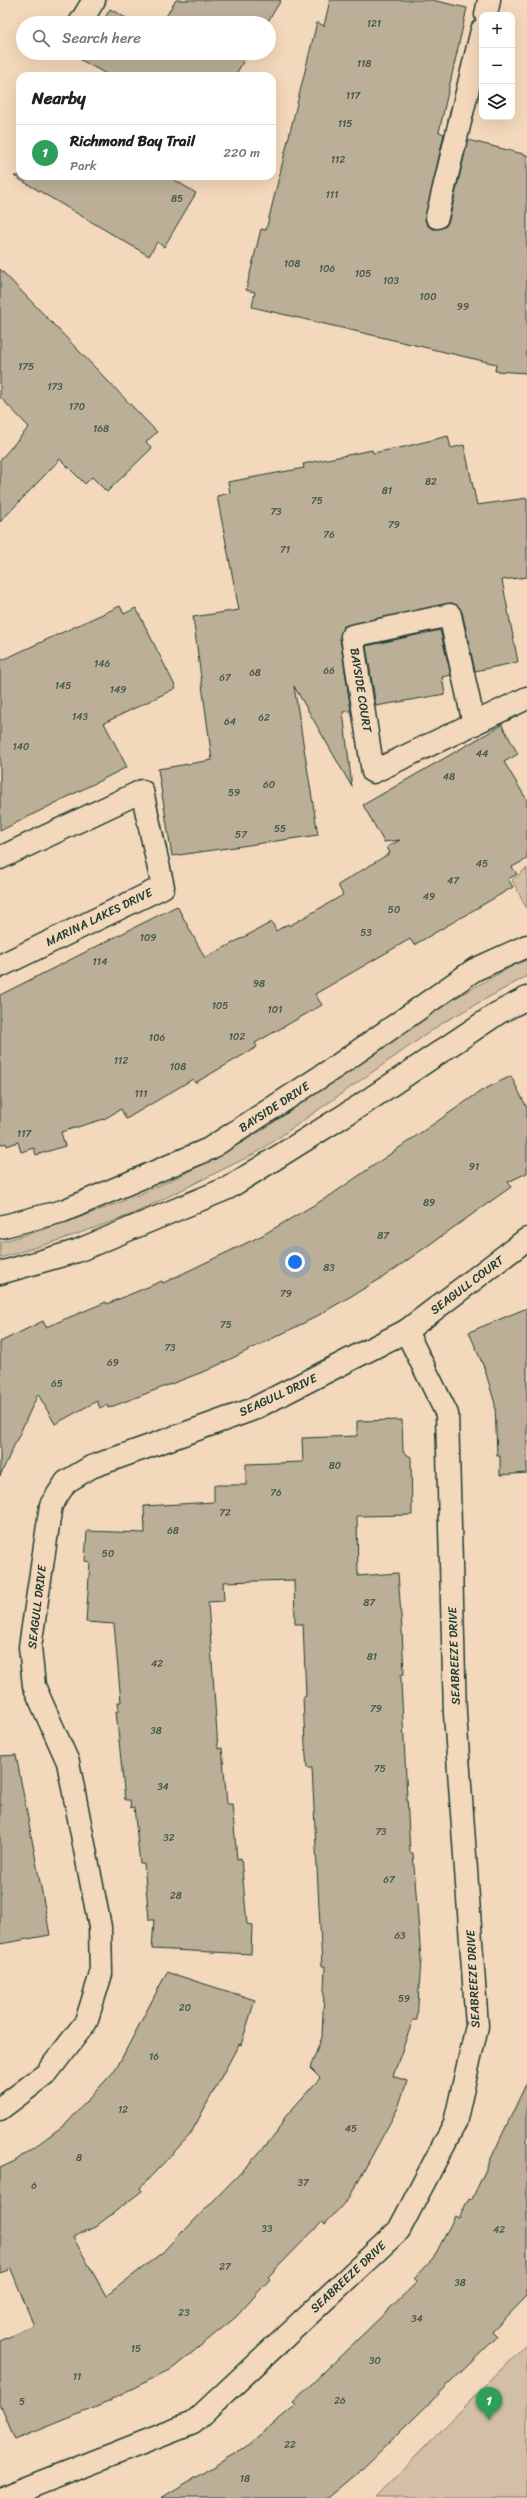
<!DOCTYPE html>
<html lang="en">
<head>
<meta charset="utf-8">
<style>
	body { margin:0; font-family:Sriracha,sans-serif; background:#f2f2f2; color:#202124 }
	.controls { position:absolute; right:12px; top:12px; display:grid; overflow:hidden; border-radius:8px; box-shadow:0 4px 16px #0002 }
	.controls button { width:36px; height:36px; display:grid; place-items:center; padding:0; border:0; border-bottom:1px solid #e0e0e0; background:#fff; color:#202124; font:20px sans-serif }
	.you { position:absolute; left:295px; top:1262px; width:14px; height:14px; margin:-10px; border:3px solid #fff; border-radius:50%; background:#1a73e8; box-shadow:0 0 0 6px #1a73e833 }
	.badge { display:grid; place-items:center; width:26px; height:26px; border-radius:50%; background:#b45309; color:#fff; font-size:13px; font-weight:700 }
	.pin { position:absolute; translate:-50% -33px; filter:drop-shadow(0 1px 2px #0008) }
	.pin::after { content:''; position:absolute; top:21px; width:14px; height:12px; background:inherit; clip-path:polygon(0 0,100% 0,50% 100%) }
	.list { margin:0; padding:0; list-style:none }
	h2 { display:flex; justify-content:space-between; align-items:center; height:52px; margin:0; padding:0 16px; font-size:17px }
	h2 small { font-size:13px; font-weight:400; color:#757577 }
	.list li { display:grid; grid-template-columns:26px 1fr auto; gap:12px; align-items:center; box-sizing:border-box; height:56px; padding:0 16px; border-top:1px solid #e0e0e0 }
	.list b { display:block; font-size:15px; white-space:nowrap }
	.list p { margin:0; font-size:13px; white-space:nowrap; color:#757577 }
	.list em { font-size:13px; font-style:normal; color:#757577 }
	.icon { flex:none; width:22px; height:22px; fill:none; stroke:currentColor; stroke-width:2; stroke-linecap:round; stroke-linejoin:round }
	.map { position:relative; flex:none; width:527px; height:2498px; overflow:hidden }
	.search { position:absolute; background:#fff; box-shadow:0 4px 16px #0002; left:16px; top:16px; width:260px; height:44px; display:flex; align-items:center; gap:10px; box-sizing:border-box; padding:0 14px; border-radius:22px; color:#757577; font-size:15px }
	.panel { position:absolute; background:#fff; box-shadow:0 4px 16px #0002; left:16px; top:72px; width:260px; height:108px; border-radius:12px }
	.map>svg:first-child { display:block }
	.green { fill:#d2bfa5; stroke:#787e6c }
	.building { fill:#bbaf98; stroke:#1f3d34 }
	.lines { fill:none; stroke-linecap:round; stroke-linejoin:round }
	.minor-casing { stroke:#1f3d34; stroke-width:25 }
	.minor { stroke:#f4d8bb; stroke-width:22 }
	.labels { text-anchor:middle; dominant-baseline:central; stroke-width:3; stroke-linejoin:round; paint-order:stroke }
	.number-label { font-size:10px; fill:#465a4d }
	.street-label { font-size:12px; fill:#1f3d34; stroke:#f4d8bb }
</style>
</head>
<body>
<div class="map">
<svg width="527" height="2498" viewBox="0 0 527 2498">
	<rect width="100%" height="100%" fill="#f4d8bb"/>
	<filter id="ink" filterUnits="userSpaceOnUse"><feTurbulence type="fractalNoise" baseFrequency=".025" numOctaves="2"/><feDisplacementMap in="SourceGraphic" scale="8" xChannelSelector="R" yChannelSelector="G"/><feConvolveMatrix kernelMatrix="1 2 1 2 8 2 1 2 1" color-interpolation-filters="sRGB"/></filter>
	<g filter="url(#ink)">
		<g class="green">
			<path d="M527 868V909L512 880Z"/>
			<path d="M527 958V976L444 1022 258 1152 133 1214 63 1239 0 1258V1242C89 1218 177 1183 256 1134 302 1105 344 1071 389 1040 433 1009 480 984 527 958Z"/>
			<path d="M527 2343V2498H375Z"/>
		</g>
		<g class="building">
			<path d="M176 0H281L267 23H162Z"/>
			<path d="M330 0H432L467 8 439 132 444 134 425 220 428 226 434 229 446 226 449 220 468 140 527 155V373L495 371 496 364 252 307 255 292 246 290 261 229 266 230 317 22 324 26Z"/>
			<path d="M110 9 135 23H102Z"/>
			<path d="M85 53H248L235 76H110L81 60Z"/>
			<path d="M14 176H168L196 193 164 247 157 242 149 256Z"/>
			<path d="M0 269 157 432 146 442 152 448 107 492 92 477 85 484 60 459 0 522V460L29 427 0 397Z"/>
			<path d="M448 436 451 448 464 445 477 505 527 498V577L502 580 518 662 475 671 462 612 453 603 344 626 340 638 351 711 343 712 352 787 294 686 318 835 172 856 158 769 212 760 193 617 239 610 217 496 230 493 228 482 304 468 303 464 372 450 373 453 404 447Z"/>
			<path d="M120 606 124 614 136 608 176 688 104 723 127 767 0 831V661Z"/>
			<path d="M440 630 451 675 442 677 445 694 376 706 366 646Z"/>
			<path d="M502 725 518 754 504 762 527 800V859L512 867 517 874 508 879 513 887 414 945 410 939 315 994 322 1005 255 1043 257 1047 195 1083 193 1079 126 1119 121 1109 104 1119 61 1132 65 1146 36 1155 34 1148 21 1152 18 1142 7 1146 6 1143 0 1145V995L177 906 205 958 272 922 276 931 288 924 289 926 343 895 338 885 390 853 387 847 400 840 384 842 363 805Z"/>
			<path d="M511 1076 527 1108V1173L508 1182 511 1187 382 1278 312 1319 208 1370 108 1408 107 1405 100 1408 97 1401 55 1424 38 1394 0 1476V1342L43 1321 46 1327 106 1302 107 1304 162 1281 163 1283 261 1236 331 1195 481 1091Z"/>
			<path d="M527 1308V1473L500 1475V1456H497L495 1404 485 1370 469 1332Z"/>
			<path d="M402 1420 403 1452 411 1457 412 1515 357 1516 358 1576 398 1573 402 1630 404 1674 401 1675V1683L410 1853H413L421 1959 417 2020H413L393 2076 407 2081 398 2108 349 2198 325 2224 322 2222 268 2277 270 2279 236 2317 172 2369 111 2399V2401L15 2440 0 2404V2341L34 2326 11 2269 0 2273V2168L15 2161 67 2123 116 2069 167 1972 255 2000 241 2045 239 2044 190 2135 140 2188 142 2191 95 2227 73 2237 106 2296 163 2252 183 2230 184 2231 249 2164 276 2134 285 2117 320 2078 310 2068 322 2037 325 1966H322L312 1768H307L305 1744 303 1697 306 1696 303 1624H295L294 1580 223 1582 224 1601 208 1602 218 1749 222 1748 227 1804H232L237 1859 241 1858 247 1924 252 1925 251 1954 152 1949 154 1920H149L144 1864H140L134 1807 131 1808 130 1800H125L116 1711H119L118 1702H121L114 1624 86 1622 90 1562 85 1561 87 1531 145 1533 144 1506 214 1502V1485H246V1464L303 1462 302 1438 357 1436V1421Z"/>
			<path d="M16 1755 50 1935 0 1944V1756Z"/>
			<path d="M527 2082V2296L492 2332 497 2337 360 2471 328 2498H161L244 2448 296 2405 293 2402 417 2282 414 2279 433 2259 455 2216 459 2218 469 2198 472 2199Z"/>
		</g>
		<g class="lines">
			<defs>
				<g id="minor">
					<path d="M486 15 489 0"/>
					<path d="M80 23 94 0"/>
					<path d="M437 217 482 30"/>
					<path d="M474 724 450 615 352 636 373 772 527 698"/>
					<path d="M0 858 142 791 163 887 0 966"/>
					<path d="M0 1227 63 1211 209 1149 337 1066 474 970 527 946"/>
					<path d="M0 1273 77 1251 228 1188 361 1105 498 1013 527 998"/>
					<path d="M0 2109 46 2074 86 2022 101 1974 100 1927 68 1762 34 1686 30 1647 51 1505 66 1482 91 1467 251 1410 406 1331 527 1239"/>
					<path d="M2 2498 193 2423 399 2230 455 2123 477 2026 455 1714 447 1414 406 1331"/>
				</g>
			</defs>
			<use href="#minor" class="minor-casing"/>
			<use href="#minor" class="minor"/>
		</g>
	</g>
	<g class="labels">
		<g class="number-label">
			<text x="374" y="24">121</text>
			<text x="364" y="64">118</text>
			<text x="353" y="96">117</text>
			<text x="345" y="124">115</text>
			<text x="338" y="160">112</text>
			<text x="332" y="195">111</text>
			<text x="177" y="199">85</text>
			<text x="292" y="264">108</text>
			<text x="327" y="269">106</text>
			<text x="363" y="274">105</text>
			<text x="391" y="281">103</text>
			<text x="428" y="297">100</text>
			<text x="463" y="307">99</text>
			<text x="26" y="367">175</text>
			<text x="55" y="387">173</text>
			<text x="77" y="407">170</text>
			<text x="101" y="429">168</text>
			<text x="431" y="482">82</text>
			<text x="387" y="491">81</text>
			<text x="317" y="501">75</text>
			<text x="276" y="512">73</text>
			<text x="394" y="525">79</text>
			<text x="329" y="535">76</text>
			<text x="285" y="550">71</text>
			<text x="102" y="664">146</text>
			<text x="329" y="671">66</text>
			<text x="255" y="673">68</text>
			<text x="225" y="678">67</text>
			<text x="63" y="686">145</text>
			<text x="118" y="690">149</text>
			<text x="80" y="717">143</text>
			<text x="264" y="718">62</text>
			<text x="230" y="722">64</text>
			<text x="21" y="747">140</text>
			<text x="482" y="754">44</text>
			<text x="449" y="777">48</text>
			<text x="269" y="785">60</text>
			<text x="234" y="793">59</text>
			<text x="280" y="829">55</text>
			<text x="241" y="835">57</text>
			<text x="482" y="864">45</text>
			<text x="453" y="881">47</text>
			<text x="429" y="897">49</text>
			<text x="394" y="910">50</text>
			<text x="366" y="933">53</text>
			<text x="148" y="938">109</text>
			<text x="100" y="962">114</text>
			<text x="259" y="984">98</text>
			<text x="220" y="1006">105</text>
			<text x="275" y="1010">101</text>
			<text x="237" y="1037">102</text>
			<text x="157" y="1038">106</text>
			<text x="121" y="1061">112</text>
			<text x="178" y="1067">108</text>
			<text x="141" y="1094">111</text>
			<text x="24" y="1134">117</text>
			<text x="474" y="1167">91</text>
			<text x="429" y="1203">89</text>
			<text x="383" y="1236">87</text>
			<text x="329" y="1268">83</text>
			<text x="286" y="1294">79</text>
			<text x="226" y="1325">75</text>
			<text x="170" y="1348">73</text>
			<text x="113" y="1363">69</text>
			<text x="57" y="1384">65</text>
			<text x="335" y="1466">80</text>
			<text x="276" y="1493">76</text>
			<text x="225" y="1513">72</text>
			<text x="173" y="1531">68</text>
			<text x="108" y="1554">50</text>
			<text x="369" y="1603">87</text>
			<text x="372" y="1657">81</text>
			<text x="157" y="1664">42</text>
			<text x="376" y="1709">79</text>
			<text x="156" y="1731">38</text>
			<text x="380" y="1769">75</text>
			<text x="163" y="1787">34</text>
			<text x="381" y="1832">73</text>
			<text x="169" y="1838">32</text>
			<text x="389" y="1880">67</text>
			<text x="176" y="1896">28</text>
			<text x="400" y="1936">63</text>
			<text x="404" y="1999">59</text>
			<text x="185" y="2008">20</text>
			<text x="154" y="2057">16</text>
			<text x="123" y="2110">12</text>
			<text x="351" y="2129">45</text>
			<text x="79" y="2158">8</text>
			<text x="303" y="2183">37</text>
			<text x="34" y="2186">6</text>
			<text x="267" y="2229">33</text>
			<text x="499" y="2230">42</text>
			<text x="225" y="2267">27</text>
			<text x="460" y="2283">38</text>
			<text x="184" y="2313">23</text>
			<text x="417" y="2319">34</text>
			<text x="136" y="2349">15</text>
			<text x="375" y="2361">30</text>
			<text x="77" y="2377">11</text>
			<text x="340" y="2401">26</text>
			<text x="22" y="2402">5</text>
			<text x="290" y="2445">22</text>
			<text x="245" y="2479">18</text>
		</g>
		<g class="street-label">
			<text transform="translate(361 690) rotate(81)">BAYSIDE COURT</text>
			<text transform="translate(99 917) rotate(-26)">MARINA LAKES DRIVE</text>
			<text transform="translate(274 1107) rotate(-33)">BAYSIDE DRIVE</text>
			<text transform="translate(467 1285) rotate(-37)">SEAGULL COURT</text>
			<text transform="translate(278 1395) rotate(-25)">SEAGULL DRIVE</text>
			<text transform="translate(37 1607) rotate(-83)">SEAGULL DRIVE</text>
			<text transform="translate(454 1656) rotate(-92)">SEABREEZE DRIVE</text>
			<text transform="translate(473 1979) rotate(-93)">SEABREEZE DRIVE</text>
			<text transform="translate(348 2277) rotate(-43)">SEABREEZE DRIVE</text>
		</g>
	</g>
</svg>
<div class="controls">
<button>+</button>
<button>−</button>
<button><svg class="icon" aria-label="layers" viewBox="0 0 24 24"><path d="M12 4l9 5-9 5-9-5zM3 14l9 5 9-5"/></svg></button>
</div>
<div class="you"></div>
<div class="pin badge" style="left:489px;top:2420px;background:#2e9e5b">1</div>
<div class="search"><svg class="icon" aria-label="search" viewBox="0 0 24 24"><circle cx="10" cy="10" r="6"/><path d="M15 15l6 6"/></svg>Search here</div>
<section class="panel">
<h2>Nearby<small></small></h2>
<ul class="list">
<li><span class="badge" style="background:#2e9e5b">1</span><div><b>Richmond Bay Trail</b><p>Park</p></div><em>220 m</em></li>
</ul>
</section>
</div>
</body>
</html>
